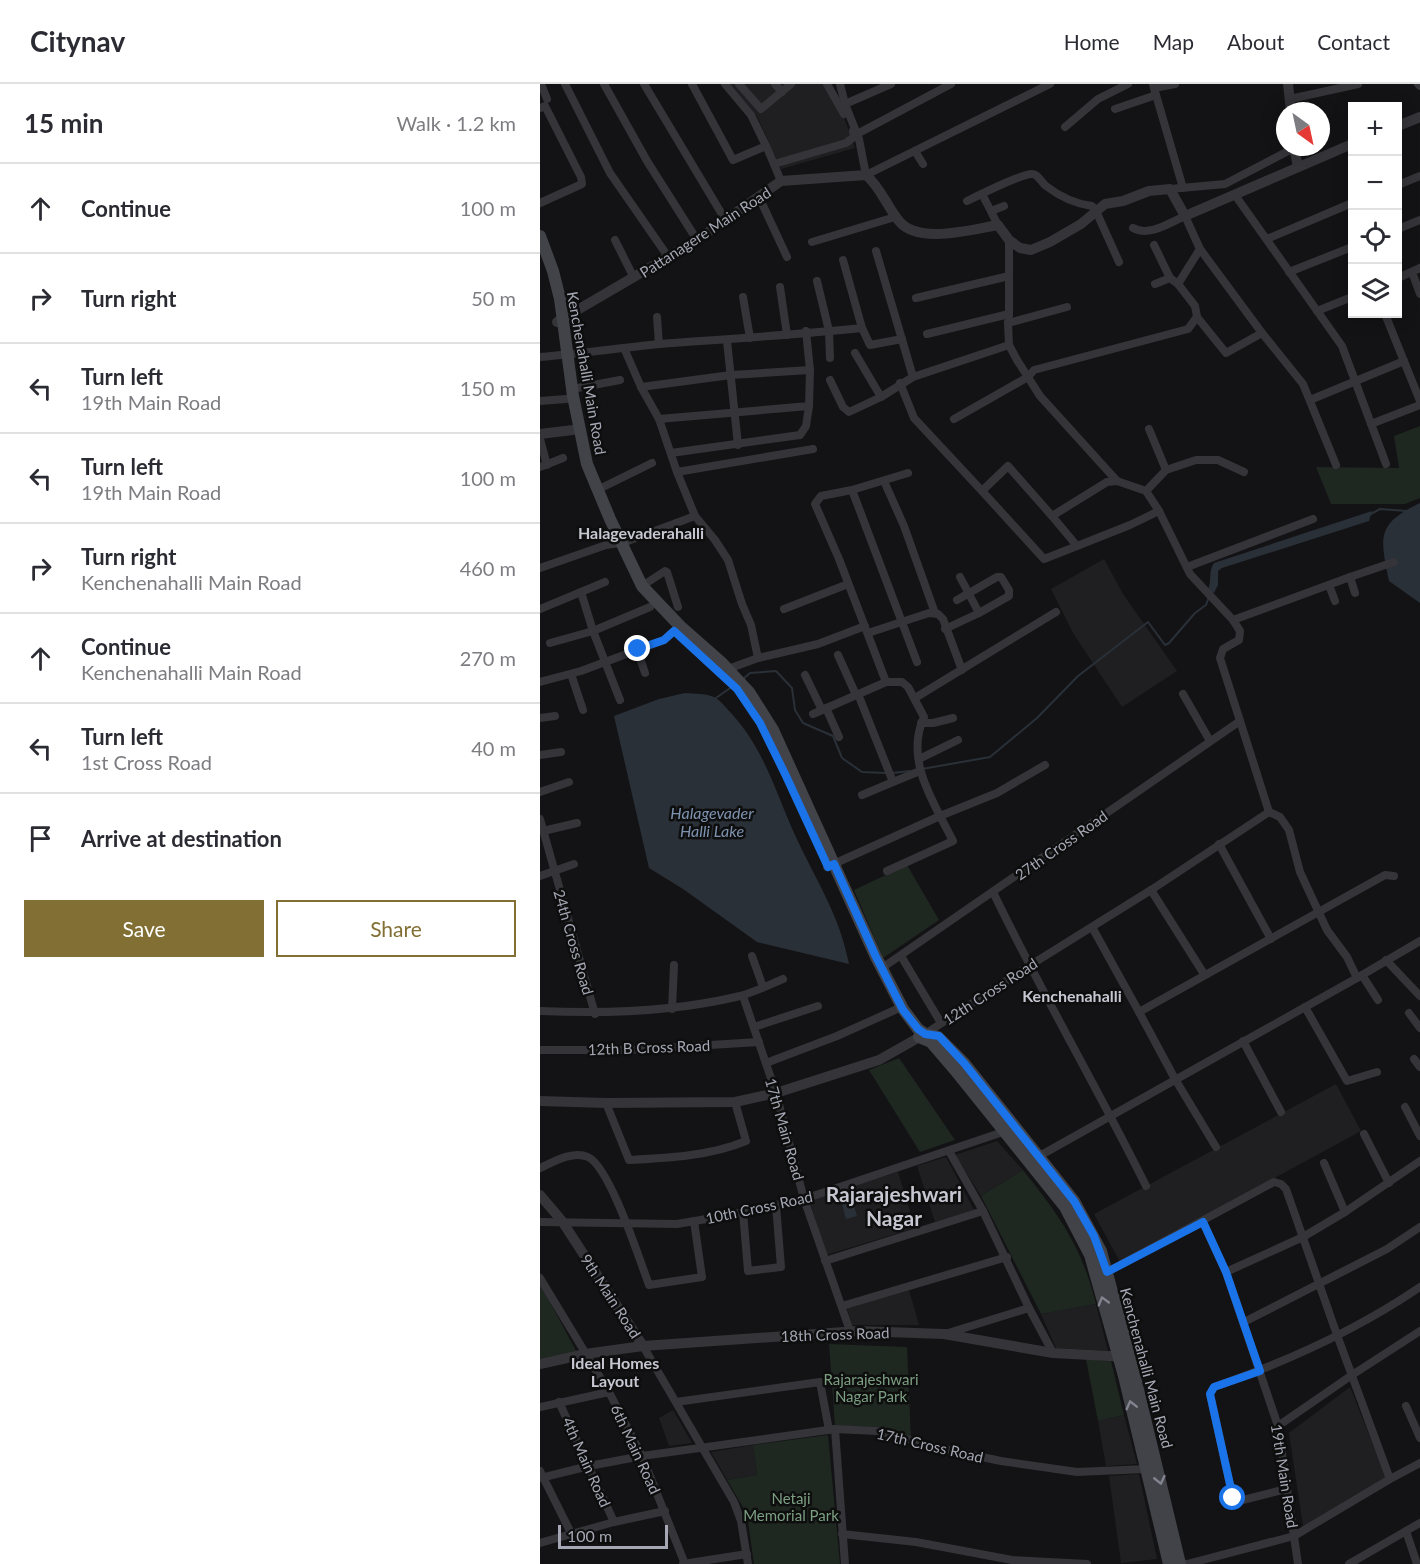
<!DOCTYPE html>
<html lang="en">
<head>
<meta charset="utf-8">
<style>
	body { margin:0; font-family:Lato,sans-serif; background:#f2f2f3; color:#2b2b33 }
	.controls { position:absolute; right:18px; top:18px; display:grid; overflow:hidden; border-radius:0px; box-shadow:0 3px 15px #0003 }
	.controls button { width:54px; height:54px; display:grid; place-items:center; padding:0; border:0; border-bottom:2px solid #e1e1e2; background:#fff; color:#2b2b33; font:30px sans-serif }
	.compass { position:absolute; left:736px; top:18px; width:54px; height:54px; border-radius:50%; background:#fff; box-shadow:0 3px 15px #0003; rotate:147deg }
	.scale { position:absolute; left:18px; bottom:15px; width:110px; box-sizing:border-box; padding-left:6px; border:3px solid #a5a8b4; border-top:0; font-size:16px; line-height:21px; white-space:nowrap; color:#a5a8b4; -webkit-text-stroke:4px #0e0e0f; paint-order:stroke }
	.stop { position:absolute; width:18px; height:18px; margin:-14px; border:4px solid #1a73e8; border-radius:50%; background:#fff }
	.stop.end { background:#1a73e8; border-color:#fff; box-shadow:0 2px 6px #0008 }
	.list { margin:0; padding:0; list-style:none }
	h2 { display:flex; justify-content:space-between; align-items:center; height:78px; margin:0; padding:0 24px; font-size:26px }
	h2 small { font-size:20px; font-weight:400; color:#7c7c81 }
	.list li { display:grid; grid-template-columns:39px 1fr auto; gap:18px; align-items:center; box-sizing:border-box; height:90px; padding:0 24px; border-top:2px solid #e1e1e2 }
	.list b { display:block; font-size:22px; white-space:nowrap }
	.list p { margin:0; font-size:20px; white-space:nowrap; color:#7c7c81 }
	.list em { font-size:20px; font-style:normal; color:#7c7c81 }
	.actions { display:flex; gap:12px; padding:18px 24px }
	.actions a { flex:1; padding:14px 0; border:2px solid #816f33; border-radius:0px; text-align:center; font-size:21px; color:#816f33 }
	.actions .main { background:#816f33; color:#fff }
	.icon { flex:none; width:33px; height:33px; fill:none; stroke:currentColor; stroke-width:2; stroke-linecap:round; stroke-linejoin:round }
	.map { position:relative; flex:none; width:880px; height:1480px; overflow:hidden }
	header { display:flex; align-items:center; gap:36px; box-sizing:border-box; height:84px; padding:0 30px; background:#fff; border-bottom:2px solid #e1e1e2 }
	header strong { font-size:28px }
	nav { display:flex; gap:33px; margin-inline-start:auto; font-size:21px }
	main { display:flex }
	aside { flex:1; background:#fff }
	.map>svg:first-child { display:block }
	.built { fill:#1f1f21 }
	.green { fill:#1f2721 }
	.water { fill:#2a3038 }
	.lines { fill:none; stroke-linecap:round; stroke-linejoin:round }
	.stream { stroke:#2a3038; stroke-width:2 }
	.minor { stroke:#343439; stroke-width:8 }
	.tertiary { stroke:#343439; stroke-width:10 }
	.secondary { stroke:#424349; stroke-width:12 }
	.oneway { stroke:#82858f }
	.route { stroke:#1a73e8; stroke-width:8 }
	.labels { text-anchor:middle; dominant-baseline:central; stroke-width:5; stroke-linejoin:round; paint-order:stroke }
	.street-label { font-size:15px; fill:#a5a8b4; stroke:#0e0e0f }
	.park-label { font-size:15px; fill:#7c9f82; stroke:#0e0e0f }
	.neighbourhood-label { font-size:16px; font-weight:bold; fill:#c6c7d1; stroke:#0e0e0f }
	.water-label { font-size:16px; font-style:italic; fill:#7d92af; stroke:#0e0e0f }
	.district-label { font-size:21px; font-weight:bold; fill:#c6c7d1; stroke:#0e0e0f }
</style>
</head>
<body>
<header>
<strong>Citynav</strong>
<nav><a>Home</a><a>Map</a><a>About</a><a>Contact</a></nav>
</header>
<main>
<aside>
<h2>15 min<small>Walk · 1.2 km</small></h2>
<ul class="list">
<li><svg class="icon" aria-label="ahead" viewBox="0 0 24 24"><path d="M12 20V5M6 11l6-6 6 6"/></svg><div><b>Continue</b></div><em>100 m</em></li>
<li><svg class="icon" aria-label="right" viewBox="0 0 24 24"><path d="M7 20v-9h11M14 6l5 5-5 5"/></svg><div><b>Turn right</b></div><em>50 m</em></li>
<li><svg class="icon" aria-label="left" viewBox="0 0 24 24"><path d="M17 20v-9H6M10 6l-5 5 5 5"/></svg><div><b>Turn left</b><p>19th Main Road</p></div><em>150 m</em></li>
<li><svg class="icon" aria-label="left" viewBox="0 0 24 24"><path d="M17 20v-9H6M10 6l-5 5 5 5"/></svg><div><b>Turn left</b><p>19th Main Road</p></div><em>100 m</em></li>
<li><svg class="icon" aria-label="right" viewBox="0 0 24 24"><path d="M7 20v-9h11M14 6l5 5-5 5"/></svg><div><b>Turn right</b><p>Kenchenahalli Main Road</p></div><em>460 m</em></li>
<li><svg class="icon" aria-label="ahead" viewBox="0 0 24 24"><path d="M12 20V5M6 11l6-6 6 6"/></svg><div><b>Continue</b><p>Kenchenahalli Main Road</p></div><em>270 m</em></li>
<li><svg class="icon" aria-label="left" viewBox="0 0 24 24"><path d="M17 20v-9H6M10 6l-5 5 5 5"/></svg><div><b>Turn left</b><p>1st Cross Road</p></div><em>40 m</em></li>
<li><svg class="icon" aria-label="arrive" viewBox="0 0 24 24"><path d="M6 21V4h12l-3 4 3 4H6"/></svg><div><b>Arrive at destination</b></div></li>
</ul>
<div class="actions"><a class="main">Save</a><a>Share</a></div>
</aside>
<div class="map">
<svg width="880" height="1480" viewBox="0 0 880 1480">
	<rect width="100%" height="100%" fill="#131315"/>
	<g class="built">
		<path d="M190 0H292L315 64 241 85 217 32Z"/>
		<path d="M564 475 583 510 637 587 582 623 533 549 511 505Z"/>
		<path d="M796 1000 821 1047 580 1178 554 1130Z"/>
		<path d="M457 1057 483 1086 441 1112 415 1071Z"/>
		<path d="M406 1073 434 1126 395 1138 377 1082Z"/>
		<path d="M358 1088 375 1144 286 1171 269 1115Z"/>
		<path d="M369 1206 379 1241H312L307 1224Z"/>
		<path d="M556 1220 568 1267 516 1264 501 1230Z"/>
		<path d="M810 1303 846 1393 763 1442 749 1349Z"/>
		<path d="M133 1326 152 1359 129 1362 119 1334Z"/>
		<path d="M584 1331 597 1380 566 1382 558 1337Z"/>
		<path d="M213 1361 217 1391 187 1396 171 1368Z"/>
		<path d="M599 1390 617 1475 581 1479 569 1392Z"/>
	</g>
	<g class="green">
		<path d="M880 342V414L865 420H791L776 383 859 384 854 352Z"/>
		<path d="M367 781 399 836 343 874 314 806Z"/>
		<path d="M359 974 415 1056 380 1068 329 986Z"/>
		<path d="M483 1086C519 1131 542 1163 556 1220L501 1230 441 1112Z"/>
		<path d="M0 1199 36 1267 0 1276Z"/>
		<path d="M289 1260 367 1263 371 1355 337 1343 295 1342Z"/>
		<path d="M546 1275 571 1277 584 1331 558 1337Z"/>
		<path d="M288 1351 300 1480H214L207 1430 187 1396 217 1391 213 1361Z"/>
	</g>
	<g class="water">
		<path d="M880 419V519L849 497C840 453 836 440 880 419Z"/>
		<path d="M832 427 829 437 682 484 678 487V501L674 509 668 506C672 496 668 488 674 479Z"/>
		<path d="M145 609C154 610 167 609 176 614 182 618 187 625 192 630 225 667 235 707 255 751 276 797 299 829 309 880L217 858 143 805 109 784 74 632 119 615Z"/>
		<path d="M311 1112 317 1132 306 1135 301 1116Z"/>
	</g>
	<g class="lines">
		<g class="stream">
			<path d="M829 431 840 425 867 427"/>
			<path d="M203 595 210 589 236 587 252 604 255 626 263 639 293 652 302 674 322 688 346 689"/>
			<path d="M173 616 196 600"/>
			<path d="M382 685 450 673 497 634 538 592 608 538 625 561 629 559 655 529 666 521 669 513"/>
			<path d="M352 689 370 687"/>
		</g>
		<g class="minor">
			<path d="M1 0 7 15"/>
			<path d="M25 0 70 89 129 174"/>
			<path d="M64 0 107 77 157 156"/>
			<path d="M104 0 186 137"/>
			<path d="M152 0 193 76 226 62"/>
			<path d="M185 0 211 31 228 66 241 97"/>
			<path d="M199 0 221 25 251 0"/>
			<path d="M235 0 242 8"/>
			<path d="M287 0 304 30"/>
			<path d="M300 0 305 20 319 55 326 91 510 0"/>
			<path d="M613 0 614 4 635 0"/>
			<path d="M878 0 880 2"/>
			<path d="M614 4 643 104"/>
			<path d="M750 15 818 0"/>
			<path d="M305 20 351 0"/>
			<path d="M0 24 5 22 41 93 42 100 0 119"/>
			<path d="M575 25 616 11"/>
			<path d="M525 43 558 15 588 0"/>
			<path d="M317 50 411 0"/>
			<path d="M375 67 383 80"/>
			<path d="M234 80 306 59 314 53 313 47"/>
			<path d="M858 101 880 92"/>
			<path d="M630 105 685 100 754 64"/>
			<path d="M442 110 458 141"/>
			<path d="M695 111 802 262 846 380"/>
			<path d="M219 113 247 173"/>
			<path d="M427 117C439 111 481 90 492 90 498 90 501 98 506 102 519 112 536 120 552 122L556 127 579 178"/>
			<path d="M451 127 464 122"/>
			<path d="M858 145 880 136"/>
			<path d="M727 155 812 119"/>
			<path d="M75 156 94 194"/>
			<path d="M469 156V230L468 239 469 261 477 276 500 312 577 397 606 407 619 427 650 490 693 536 700 547 699 556 683 565 680 574 729 728 740 733 749 746 760 788 787 846 807 873 817 894"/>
			<path d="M272 158 355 133"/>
			<path d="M614 161 630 194 638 200"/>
			<path d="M660 165 722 249 763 300 796 381"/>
			<path d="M336 167 373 293"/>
			<path d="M303 176 322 244"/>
			<path d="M749 188 812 163"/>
			<path d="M872 188 880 210"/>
			<path d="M858 194 880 184"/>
			<path d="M277 197 289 247 290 274"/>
			<path d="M615 200 630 194"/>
			<path d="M240 203 247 251"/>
			<path d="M203 213 210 254"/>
			<path d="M376 214 469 192"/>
			<path d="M777 227 812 213"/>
			<path d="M845 230 880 317"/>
			<path d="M117 233 119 260"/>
			<path d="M657 233 686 269 722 249"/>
			<path d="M468 239 527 223"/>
			<path d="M387 250 469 230"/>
			<path d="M187 257 198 361"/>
			<path d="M84 264 101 303 119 335 137 388 273 365"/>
			<path d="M315 269 341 313"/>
			<path d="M0 273C40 270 79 264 119 260 187 255 254 251 322 244L330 261 362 255"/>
			<path d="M290 296 303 323 309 328 341 313 373 293 469 261"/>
			<path d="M360 299 374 334 442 407 468 382 512 432 567 398 577 397"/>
			<path d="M101 303 191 291 270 286"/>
			<path d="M32 305 80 296"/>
			<path d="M770 316 864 277"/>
			<path d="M0 317 26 315"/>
			<path d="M119 335 269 322 270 286 266 247"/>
			<path d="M414 335 488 293 494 286 648 245 657 233 655 222 638 200 660 165 645 132C629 139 609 153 593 144"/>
			<path d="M831 340 880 321"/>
			<path d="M609 345 626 386"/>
			<path d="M0 355 7 381"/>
			<path d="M131 369 260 351 266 342 269 322"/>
			<path d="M0 383 23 374"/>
			<path d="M137 388 155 432 175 456 188 476 202 520 211 541 218 574"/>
			<path d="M344 397 364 442 395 529"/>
			<path d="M57 406 112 379"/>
			<path d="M312 406 377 578"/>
			<path d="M442 407 504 475 537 462 512 432"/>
			<path d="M606 407 626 386 656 376H678L704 388"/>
			<path d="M537 462 590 441 619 427"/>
			<path d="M647 483 773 435"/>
			<path d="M0 484 66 461 85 458 155 432"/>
			<path d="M420 493 439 529"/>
			<path d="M810 493 815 509"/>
			<path d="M789 501 795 517"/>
			<path d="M102 502 125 487 127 488 138 523"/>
			<path d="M41 508 53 547 80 616"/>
			<path d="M0 525 65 498"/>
			<path d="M244 525 308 500"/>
			<path d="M693 536 810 493 854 478"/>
			<path d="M405 545 439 529 469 512V506L461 493H457L417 516"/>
			<path d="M328 549 389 529 398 530 403 535 422 586"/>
			<path d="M10 559 53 547 110 523"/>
			<path d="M97 565 105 589"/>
			<path d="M298 571 316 611"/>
			<path d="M188 585 218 574 278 560 325 542"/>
			<path d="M31 590 43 626"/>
			<path d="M265 591 282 626"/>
			<path d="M0 598 41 587 124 556 134 547"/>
			<path d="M318 610 353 698 380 687"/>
			<path d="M643 610 670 657"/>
			<path d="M375 614 516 528"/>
			<path d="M286 624 299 653"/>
			<path d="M273 630 346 598"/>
			<path d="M0 634 15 632"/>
			<path d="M381 639H393L413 634"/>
			<path d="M0 671 21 668"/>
			<path d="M379 675 418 656"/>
			<path d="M0 708 29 698"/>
			<path d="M322 711 353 698"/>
			<path d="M0 735 55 930"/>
			<path d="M3 747 37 739"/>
			<path d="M679 760 731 855"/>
			<path d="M287 783 400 732 457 709 505 681"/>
			<path d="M347 787 413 757C394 719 364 676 384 633L368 603 362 598H346L299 475 275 420 281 412 312 406 368 389"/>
			<path d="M0 792 34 780"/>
			<path d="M611 806 664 890"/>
			<path d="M453 808C501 908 557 1003 606 1102"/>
			<path d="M552 843 599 928 845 791 854 792"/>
			<path d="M212 872 223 903"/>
			<path d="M361 872 401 939"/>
			<path d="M846 876 880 912"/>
			<path d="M342 884 700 637"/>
			<path d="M822 891 838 916"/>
			<path d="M203 912 236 1009 264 1115 310 1247"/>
			<path d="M765 923 807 997 837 988"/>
			<path d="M132 925 134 881"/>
			<path d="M0 927C67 930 134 928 200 912 215 908 229 901 243 895"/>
			<path d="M599 928 635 995 676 1063"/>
			<path d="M869 929 880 944"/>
			<path d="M214 943 278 922"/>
			<path d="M385 950 489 882 611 806 729 728"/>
			<path d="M703 957 741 1028"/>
			<path d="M0 966H88L219 958"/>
			<path d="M874 975 880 983"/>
			<path d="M226 979 297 952 355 926"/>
			<path d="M66 1019 89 1076C128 1074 170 1072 206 1057L195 1018"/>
			<path d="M865 1023 880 1052"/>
			<path d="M824 1050 849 1099"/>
			<path d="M409 1067 443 1127 489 1224"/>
			<path d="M494 1075 817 894 880 857"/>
			<path d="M784 1079 805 1128"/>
			<path d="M0 1084C13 1078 33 1066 48 1073 70 1083 100 1177 109 1201L162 1193 154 1137"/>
			<path d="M203 1128 208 1187 241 1183 236 1121"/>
			<path d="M0 1138 137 1140 184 1132 264 1115 463 1048"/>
			<path d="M663 1138 686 1188 738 1342 758 1480"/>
			<path d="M285 1177 443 1127"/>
			<path d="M567 1188 734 1098 741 1100 746 1105 797 1251 850 1395"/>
			<path d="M686 1188 763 1153 805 1128 880 1077"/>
			<path d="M0 1194 69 1308 102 1372 145 1480"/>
			<path d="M302 1222 467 1173"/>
			<path d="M704 1238 847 1165 880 1143"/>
			<path d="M405 1250 489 1224 513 1269"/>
			<path d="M103 1262 194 1418 201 1437 208 1480"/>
			<path d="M19 1318 74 1438"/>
			<path d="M136 1318 280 1298 289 1346"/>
			<path d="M866 1322 880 1354"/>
			<path d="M0 1323 69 1308"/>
			<path d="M738 1342 812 1291 880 1247"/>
			<path d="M295 1345 305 1480"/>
			<path d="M0 1387 31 1449"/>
			<path d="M0 1394 49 1382 102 1372 295 1345 337 1347 399 1364 461 1377 537 1388 606 1385"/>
			<path d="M746 1405 699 1417 693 1414 670 1310 674 1303C746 1278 817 1246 880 1203"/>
			<path d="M866 1447 877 1480"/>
			<path d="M302 1450 376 1458 472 1476 547 1480"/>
			<path d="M0 1459 74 1438 125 1427"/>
			<path d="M637 1479 647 1480 754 1452 850 1395 880 1379"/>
			<path d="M143 1480 207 1470"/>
			<path d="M809 1480 880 1439"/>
		</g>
		<g class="tertiary">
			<path d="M748 0 751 27"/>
			<path d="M858 42 880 33"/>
			<path d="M754 63 758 83"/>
			<path d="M17 238 157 156 241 97 326 91C341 104 346 121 359 137 378 161 433 145 458 141L469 156 480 164 491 166 510 158 541 140 565 120 583 117 609 107 630 105 645 132 812 60"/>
			<path d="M0 350 33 346"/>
			<path d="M0 1017 66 1019 195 1018 236 1009 339 976 385 950"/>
			<path d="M0 1111 22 1137 103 1262"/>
			<path d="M0 1280 45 1270 103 1262 318 1247 404 1250 513 1269 587 1273"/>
		</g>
		<g class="secondary">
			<path d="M0 152 13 187 20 215 33 312 47 380 70 435 102 502 140 542 182 579 209 608 233 646 336 873 363 925 378 945 385 950 398 953 424 979 534 1117 561 1167 594 1289 640 1480"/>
			<path d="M379 953 391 958 415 986 525 1123 550 1171 584 1292 629 1480"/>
		</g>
	</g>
	<defs><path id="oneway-chevron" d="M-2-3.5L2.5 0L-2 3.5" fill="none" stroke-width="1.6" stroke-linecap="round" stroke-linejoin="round" transform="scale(1.5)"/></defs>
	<g class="oneway">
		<use href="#oneway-chevron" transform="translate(563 1217) rotate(-106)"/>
		<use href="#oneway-chevron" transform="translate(591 1321) rotate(-104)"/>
		<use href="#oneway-chevron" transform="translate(620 1396) rotate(77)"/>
	</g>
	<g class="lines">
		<path class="route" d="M98 565 124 556 134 547 197 605 220 639 246 692 288 783 294 780 336 873 363 926 378 945 385 950 399 952 424 979 534 1117 554 1152 567 1188 663 1138 686 1188 720 1287 674 1303 670 1310 693 1414"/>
	</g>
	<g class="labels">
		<g class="street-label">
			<text transform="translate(165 148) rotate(-33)">Pattanagere Main Road</text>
			<text transform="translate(47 289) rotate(80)">Kenchenahalli Main Road</text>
			<text transform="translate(521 761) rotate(-35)">27th Cross Road</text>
			<text transform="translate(34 858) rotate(74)">24th Cross Road</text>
			<text transform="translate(450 907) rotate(-33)">12th Cross Road</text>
			<text transform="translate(109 963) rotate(-2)">12th B Cross Road</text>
			<text transform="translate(245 1045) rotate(74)">17th Main Road</text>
			<text transform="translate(219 1123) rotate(-12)">10th Cross Road</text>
			<text transform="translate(71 1212) rotate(57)">9th Main Road</text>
			<text transform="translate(295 1250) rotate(-2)">18th Cross Road</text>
			<text transform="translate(607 1284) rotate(75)">Kenchenahalli Main Road</text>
			<text transform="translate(390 1361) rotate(13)">17th Cross Road</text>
			<text transform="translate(96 1365) rotate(65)">6th Main Road</text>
			<text transform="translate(47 1378) rotate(66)">4th Main Road</text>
			<text transform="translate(745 1392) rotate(81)">19th Main Road</text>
		</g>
		<g class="park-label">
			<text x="331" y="1295">Rajarajeshwari<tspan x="331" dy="17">Nagar Park</tspan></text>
			<text x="251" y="1414">Netaji<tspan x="251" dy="17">Memorial Park</tspan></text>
		</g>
		<g class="neighbourhood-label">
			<text x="101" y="448">Halagevaderahalli</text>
			<text x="532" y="911">Kenchenahalli</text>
			<text x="75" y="1278">Ideal Homes<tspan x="75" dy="18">Layout</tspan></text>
		</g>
		<g class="water-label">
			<text x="172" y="728">Halagevader<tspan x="172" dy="18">Halli Lake</tspan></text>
		</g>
		<g class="district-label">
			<text x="354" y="1109">Rajarajeshwari<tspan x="354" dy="24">Nagar</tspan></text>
		</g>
	</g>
</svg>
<div class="controls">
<button>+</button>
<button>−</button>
<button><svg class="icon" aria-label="locate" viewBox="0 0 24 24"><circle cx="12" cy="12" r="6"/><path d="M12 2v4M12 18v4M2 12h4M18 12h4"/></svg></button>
<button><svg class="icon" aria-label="layers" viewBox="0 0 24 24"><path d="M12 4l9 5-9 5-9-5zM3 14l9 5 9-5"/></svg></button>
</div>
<svg class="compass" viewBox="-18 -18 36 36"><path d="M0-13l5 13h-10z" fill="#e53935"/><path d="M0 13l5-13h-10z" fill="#7c7c81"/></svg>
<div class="scale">100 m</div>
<div class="stop" style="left:693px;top:1414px"></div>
<div class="stop end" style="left:98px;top:565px"></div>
</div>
</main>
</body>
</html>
